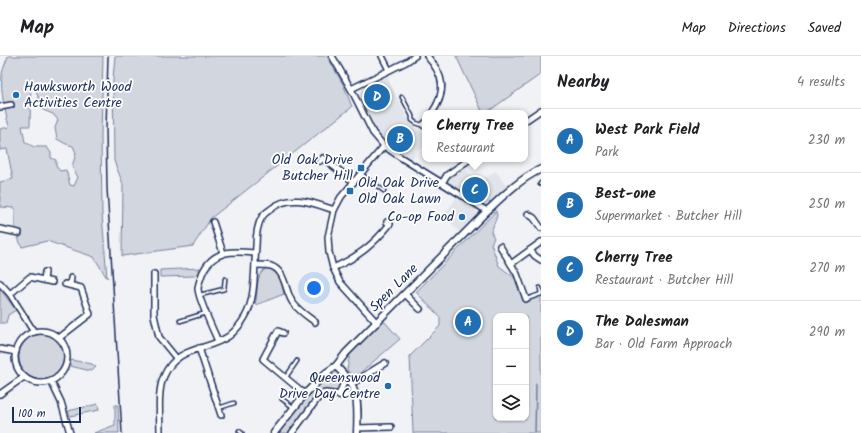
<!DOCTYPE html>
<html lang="en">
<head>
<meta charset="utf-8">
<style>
	body { margin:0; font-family:Kalam,sans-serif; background:#f6f6f6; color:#202124 }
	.controls { position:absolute; right:12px; bottom:12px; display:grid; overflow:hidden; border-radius:8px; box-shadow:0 1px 3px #0004 }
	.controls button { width:36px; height:36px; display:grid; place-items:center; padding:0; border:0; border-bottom:1px solid #e0e0e0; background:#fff; color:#202124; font:20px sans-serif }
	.scale { position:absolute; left:12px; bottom:10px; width:69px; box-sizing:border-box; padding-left:4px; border:2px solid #1b2f5e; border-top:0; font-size:11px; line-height:14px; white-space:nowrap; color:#1b2f5e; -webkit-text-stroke:3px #fff; paint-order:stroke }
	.you { position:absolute; left:314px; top:232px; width:14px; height:14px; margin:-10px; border:3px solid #fff; border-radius:50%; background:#1a73e8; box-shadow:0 0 0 6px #1a73e833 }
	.badge { display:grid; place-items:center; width:26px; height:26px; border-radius:50%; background:#1f6fb2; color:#fff; font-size:13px; font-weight:700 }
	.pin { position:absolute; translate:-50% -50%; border:2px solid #fff; box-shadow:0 1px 4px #0006 }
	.popup { position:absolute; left:422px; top:54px; width:106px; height:52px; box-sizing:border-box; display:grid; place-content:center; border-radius:8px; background:#fff; filter:drop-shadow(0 1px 3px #0005); font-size:13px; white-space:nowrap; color:#757577 }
	.popup b { font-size:15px; color:#202124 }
	.popup::after { content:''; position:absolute; left:50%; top:100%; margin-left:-8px; border:8px solid transparent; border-top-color:#fff }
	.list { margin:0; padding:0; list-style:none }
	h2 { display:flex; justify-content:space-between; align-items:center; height:52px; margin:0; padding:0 16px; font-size:17px }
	h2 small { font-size:13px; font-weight:400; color:#757577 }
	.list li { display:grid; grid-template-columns:26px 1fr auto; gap:12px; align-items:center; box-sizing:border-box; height:64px; padding:0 16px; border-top:1px solid #e0e0e0 }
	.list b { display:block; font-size:15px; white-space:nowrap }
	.list p { margin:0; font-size:13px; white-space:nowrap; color:#757577 }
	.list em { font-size:13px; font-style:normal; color:#757577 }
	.icon { flex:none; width:22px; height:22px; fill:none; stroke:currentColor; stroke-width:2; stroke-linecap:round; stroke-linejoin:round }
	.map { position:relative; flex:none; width:541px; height:377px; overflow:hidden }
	header { display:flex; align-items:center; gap:24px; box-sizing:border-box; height:56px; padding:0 20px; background:#fff; border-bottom:1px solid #e0e0e0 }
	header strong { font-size:19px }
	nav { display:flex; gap:22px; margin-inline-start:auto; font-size:14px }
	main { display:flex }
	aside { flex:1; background:#fff }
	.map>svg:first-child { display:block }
	.built { fill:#e1e4ea }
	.green { fill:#d2d6df; stroke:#76829e; fill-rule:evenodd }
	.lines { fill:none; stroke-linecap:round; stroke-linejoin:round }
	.stream { stroke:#707c9a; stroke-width:1.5 }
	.service-casing { stroke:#1b2f5e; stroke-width:5.5 }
	.minor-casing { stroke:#1b2f5e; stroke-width:8 }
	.tertiary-casing { stroke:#1b2f5e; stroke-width:9 }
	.service { stroke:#fff; stroke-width:2.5 }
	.minor { stroke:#fff; stroke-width:5 }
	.tertiary { stroke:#fff; stroke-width:6 }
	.rail { stroke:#1b2f5e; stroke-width:1.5 }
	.poi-dot { fill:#1f6fb2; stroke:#fff; stroke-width:1.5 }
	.labels { text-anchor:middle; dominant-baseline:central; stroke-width:3.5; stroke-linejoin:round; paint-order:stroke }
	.poi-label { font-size:14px; fill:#1b2f5e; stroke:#fff; text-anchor:end }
	.street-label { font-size:14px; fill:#1b2f5e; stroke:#fff }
</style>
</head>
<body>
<header>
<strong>Map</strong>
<nav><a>Map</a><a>Directions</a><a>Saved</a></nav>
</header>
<main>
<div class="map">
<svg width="541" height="377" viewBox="0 0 541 377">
	<rect width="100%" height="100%" fill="#f1f2f5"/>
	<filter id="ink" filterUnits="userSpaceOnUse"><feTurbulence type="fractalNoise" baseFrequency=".025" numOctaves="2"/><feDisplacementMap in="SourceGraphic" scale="8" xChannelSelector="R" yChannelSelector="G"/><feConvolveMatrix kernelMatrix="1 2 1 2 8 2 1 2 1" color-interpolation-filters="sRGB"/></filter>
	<g filter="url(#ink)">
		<g class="built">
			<path d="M387 21 406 60 413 70 425 79V91L418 93 412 103 380 80 375 72 360 43 362 33Z"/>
			<path d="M460 105 477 127 481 125 496 115 507 131 489 149 483 147 476 154V160L459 176 444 159 457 141 434 127 441 118Z"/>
		</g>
		<g class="green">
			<path d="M8 0H103L101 80 102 158 107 222 94 201 47 185 22 191 18 182H20L19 174 15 173V152L0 151V126L13 123 7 93 0 94V73L9 71C5 54 0 36 2 18 3 12 6 6 8 0ZM31 22 43 54 53 58 58 64 55 72 57 83 66 88 73 90 76 97 72 111 78 121 74 130 70 129 66 114 60 115 56 110V104L51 102V97L47 91H34L25 86 22 70H30Z"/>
			<path d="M115 0H327L344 30 352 51 211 162 193 190 122 200 123 128 114 105 113 23Z"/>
			<path d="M456 0H541V18L486 57H483Z"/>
			<path d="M496 155 497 160 491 176 494 182 491 188 499 210 515 222 524 247 541 240V377H413L410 300 440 270V261L416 236ZM496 260H526V362H496Z"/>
			<path d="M200 212 195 220 160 221V214Z"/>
			<path d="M267 212C280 216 281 226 284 238L256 249 255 248C259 236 254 219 267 212Z"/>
			<path d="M0 233 16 254 8 259 6 267H0Z"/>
			<path d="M383 264 400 283 354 322 347 314 350 298Z"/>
			<circle cx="42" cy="301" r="23"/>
			<path d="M71 304 92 308 96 311 93 314 91 315 70 310Z"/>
			<path d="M329 319C335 318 338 319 343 323L339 329 338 336C329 334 324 333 316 339L289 377H277L302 345Z"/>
			<path d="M98 348 99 354 70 360 68 355Z"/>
			<path d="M115 349H118L119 377H94L115 369Z"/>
		</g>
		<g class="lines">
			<path class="stream" d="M535 377 536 328"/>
			<defs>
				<g id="service">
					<path d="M402 41 412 60V64L416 67 422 69"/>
					<path d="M361 118 384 135"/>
					<path d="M540 128 541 127"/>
					<path d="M540 232 541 238"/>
					<path d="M200 239 224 233 225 223"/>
					<path d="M527 243 541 238"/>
					<path d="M180 265 206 257"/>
					<path d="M286 321 297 305"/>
					<path d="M282 343 293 351"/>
					<path d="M219 352 234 347"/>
					<path d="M239 375 242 377"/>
				</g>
				<g id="minor">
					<path d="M332 0 351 33 373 77 384 90 400 101 487 155"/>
					<path d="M382 0 389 14"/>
					<path d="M427 0C444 19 447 35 432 57"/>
					<path d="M351 33 406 6 415 0"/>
					<path d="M0 51 11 49"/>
					<path d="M525 65 541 54"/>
					<path d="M423 69 425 67"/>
					<path d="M320 105 323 102 354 126"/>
					<path d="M442 127 447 119 470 103"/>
					<path d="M528 158 534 162 541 172"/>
					<path d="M213 166 223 197"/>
					<path d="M0 173 19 177"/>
					<path d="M500 190 517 218 526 243"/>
					<path d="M530 194 535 200 541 204"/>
					<path d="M511 208 541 186"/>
					<path d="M255 209C260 209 266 209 271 210 286 215 285 236 293 247 299 255 307 260 315 266"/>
					<path d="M333 212C358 201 373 189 390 168L387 166"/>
					<path d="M154 218V259L159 281 177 303"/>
					<path d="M44 224 45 216"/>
					<path d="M0 227 10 238 34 276"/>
					<path d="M70 229 71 222"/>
					<path d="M10 238 30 221 52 226"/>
					<path d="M405 238 420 253"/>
					<path d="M377 267 340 226 333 212 329 196 328 181 334 154 341 141 384 90"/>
					<circle cx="41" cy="301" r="26"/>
					<path d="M283 277 278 275 263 303 305 338"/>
					<path d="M59 282 90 258 81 232 65 228"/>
					<path d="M218 285C213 274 199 244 198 233 198 228 201 222 202 218 213 193 233 195 255 197"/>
					<path d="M199 292 221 359"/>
					<path d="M0 293 16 296"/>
					<path d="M51 325 61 346 70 377"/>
					<path d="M351 328 385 307"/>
					<path d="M0 338 24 321"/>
					<path d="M339 339 344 326 348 323"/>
					<path d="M357 372 391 371"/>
					<path d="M160 377C160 361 157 334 164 320 177 289 206 296 229 280 235 275 241 268 245 261 256 243 254 211 256 190 256 181 257 169 262 161 264 158 268 155 271 153 290 137 313 147 334 154"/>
					<path d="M292 377 321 338 326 337 346 340 356 338"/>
				</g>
				<g id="tertiary">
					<path d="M336 310C360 334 358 345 357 377"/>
					<path d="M274 377 305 338 326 317 336 310 346 297 487 155C504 139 520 123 541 113"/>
				</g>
			</defs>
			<use href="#service" class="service-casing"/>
			<use href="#minor" class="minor-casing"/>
			<use href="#tertiary" class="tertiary-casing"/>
			<use href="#service" class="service"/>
			<use href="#minor" class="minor"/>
			<use href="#tertiary" class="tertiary"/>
			<path class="rail" d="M108 0 106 72 107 132 122 377"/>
		</g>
	</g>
	<g class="poi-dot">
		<circle cx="16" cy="39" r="4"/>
		<rect x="357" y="108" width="8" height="8" rx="2"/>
		<rect x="346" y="131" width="8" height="8" rx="2"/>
		<circle cx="462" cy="161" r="4"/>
		<circle cx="388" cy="330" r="4"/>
	</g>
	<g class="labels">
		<g class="poi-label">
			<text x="24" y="31" text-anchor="start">Hawksworth Wood<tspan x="24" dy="16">Activities Centre</tspan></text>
			<text x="353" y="104">Old Oak Drive<tspan x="353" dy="16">Butcher Hill</tspan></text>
			<text x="358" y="127" text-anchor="start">Old Oak Drive<tspan x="358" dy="16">Old Oak Lawn</tspan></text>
			<text x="454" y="161">Co-op Food</text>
			<text x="380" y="322">Queenswood<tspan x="380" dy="16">Drive Day Centre</tspan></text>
		</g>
		<g class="street-label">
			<text transform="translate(394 232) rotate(-45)">Spen Lane</text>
		</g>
	</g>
</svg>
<div class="controls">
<button>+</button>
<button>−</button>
<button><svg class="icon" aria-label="layers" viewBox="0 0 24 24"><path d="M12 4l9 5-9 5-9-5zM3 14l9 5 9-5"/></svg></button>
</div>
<div class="scale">100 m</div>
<div class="you"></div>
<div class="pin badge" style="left:468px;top:266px">A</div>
<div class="pin badge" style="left:400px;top:83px">B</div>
<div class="pin badge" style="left:475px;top:134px">C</div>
<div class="popup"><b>Cherry Tree</b>Restaurant</div>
<div class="pin badge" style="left:377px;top:41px">D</div>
</div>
<aside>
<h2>Nearby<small>4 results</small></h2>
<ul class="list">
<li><span class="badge">A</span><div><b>West Park Field</b><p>Park</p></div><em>230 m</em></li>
<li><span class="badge">B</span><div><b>Best-one</b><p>Supermarket · Butcher Hill</p></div><em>250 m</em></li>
<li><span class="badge">C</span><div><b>Cherry Tree</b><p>Restaurant · Butcher Hill</p></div><em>270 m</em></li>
<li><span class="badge">D</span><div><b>The Dalesman</b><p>Bar · Old Farm Approach</p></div><em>290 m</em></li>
</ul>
</aside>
</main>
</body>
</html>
